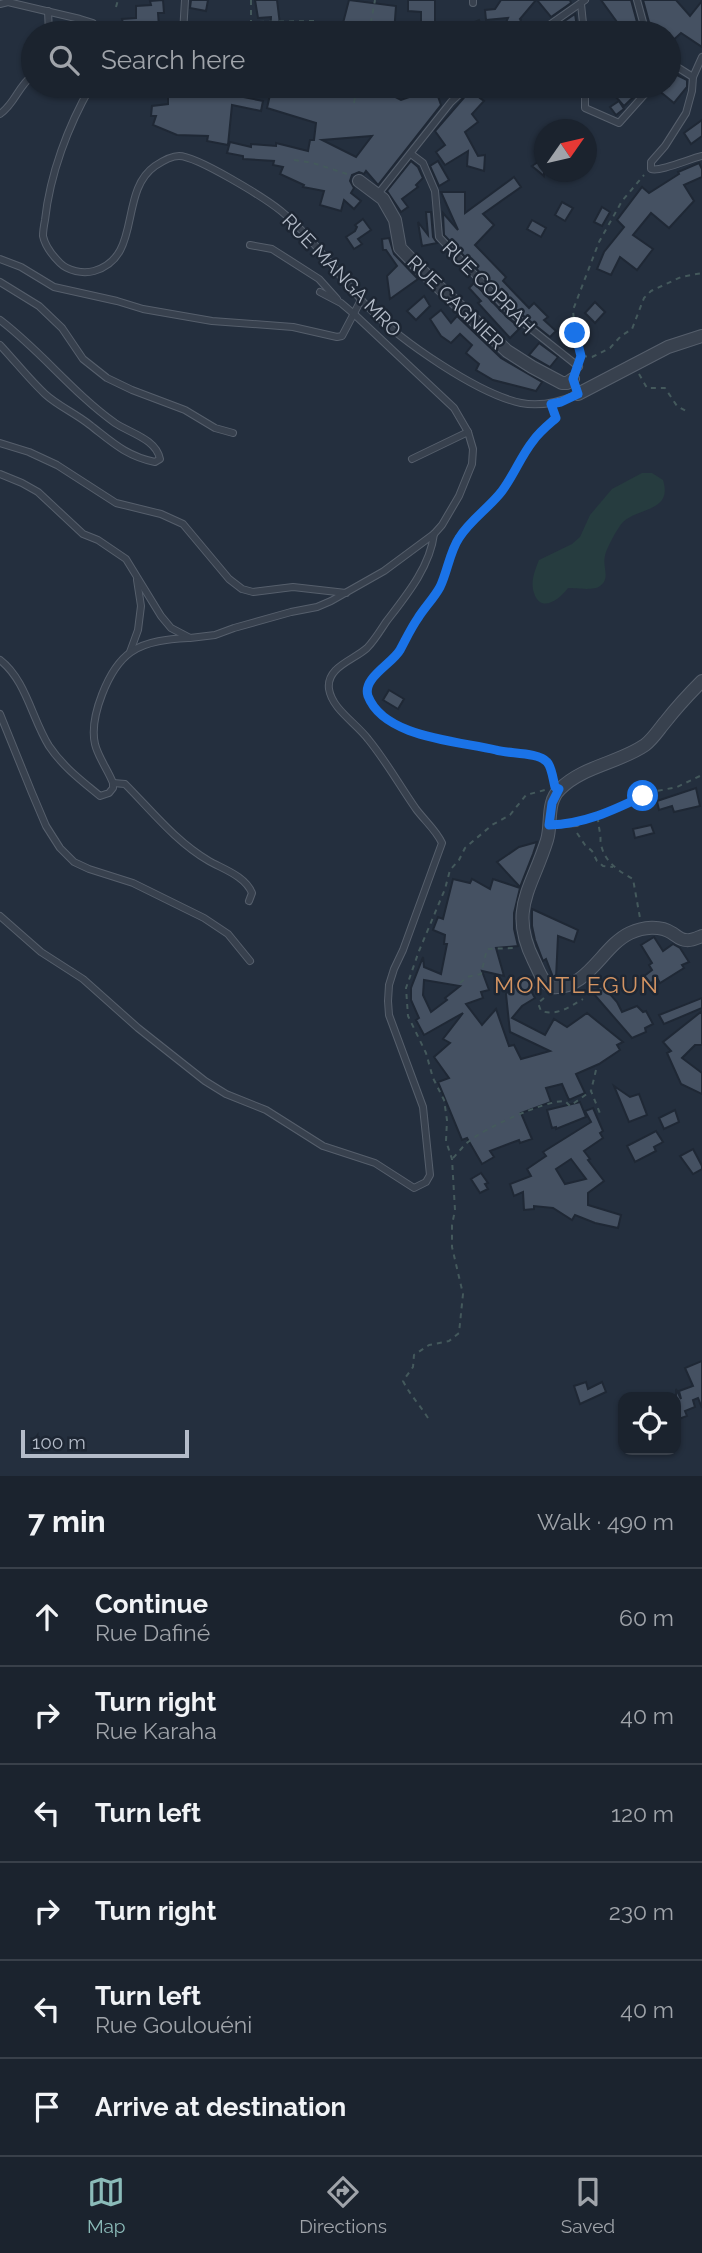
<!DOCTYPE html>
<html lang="en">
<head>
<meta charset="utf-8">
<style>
	body { margin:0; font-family:Raleway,sans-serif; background:#242b36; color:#f1f3f6 }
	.controls { position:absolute; right:21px; bottom:21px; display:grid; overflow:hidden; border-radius:14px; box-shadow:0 2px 5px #0004 }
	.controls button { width:63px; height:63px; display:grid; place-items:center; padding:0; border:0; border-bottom:2px solid #39404a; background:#1b232e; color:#f1f3f6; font:35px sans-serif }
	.compass { position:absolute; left:534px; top:119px; width:63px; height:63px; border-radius:50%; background:#1b232e; box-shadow:0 2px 5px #0004; rotate:56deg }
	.scale { position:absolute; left:21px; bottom:18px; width:168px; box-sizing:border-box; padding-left:7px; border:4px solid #b4bcc9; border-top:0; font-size:19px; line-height:24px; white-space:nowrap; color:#b4bcc9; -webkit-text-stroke:5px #1d2633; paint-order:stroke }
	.stop { position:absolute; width:21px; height:21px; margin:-16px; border:5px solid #1a73e8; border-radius:50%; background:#fff }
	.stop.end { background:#1a73e8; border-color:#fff; box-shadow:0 2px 7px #0008 }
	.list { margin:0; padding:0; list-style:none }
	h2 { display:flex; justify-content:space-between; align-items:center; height:91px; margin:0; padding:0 28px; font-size:30px }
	h2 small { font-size:23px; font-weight:400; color:#a0a4aa }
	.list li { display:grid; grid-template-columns:46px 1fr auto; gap:21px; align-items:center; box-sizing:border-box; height:98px; padding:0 28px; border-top:2px solid #39404a }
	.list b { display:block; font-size:26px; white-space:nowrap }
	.list p { margin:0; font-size:23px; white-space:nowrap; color:#a0a4aa }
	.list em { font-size:23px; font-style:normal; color:#a0a4aa }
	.icon { flex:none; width:38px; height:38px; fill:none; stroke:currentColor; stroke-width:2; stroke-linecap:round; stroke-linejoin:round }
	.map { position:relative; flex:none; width:702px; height:1476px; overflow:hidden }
	.search { position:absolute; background:#1b232e; box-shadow:0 2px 5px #0004; left:21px; right:21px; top:21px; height:77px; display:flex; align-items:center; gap:18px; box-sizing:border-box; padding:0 24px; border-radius:38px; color:#a0a4aa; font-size:26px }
	.sheet { height:679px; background:#1b232e }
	nav { display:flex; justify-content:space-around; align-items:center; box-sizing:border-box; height:98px; border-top:2px solid #39404a; background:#1b232e; font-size:19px; color:#a0a4aa }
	nav a { display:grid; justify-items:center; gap:4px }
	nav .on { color:#8bbbb9 }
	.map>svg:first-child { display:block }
	.green { fill:#263c3f }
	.building { fill:#455162; stroke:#1f2835; stroke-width:2; fill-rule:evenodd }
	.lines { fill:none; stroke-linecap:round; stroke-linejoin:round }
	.service-casing { stroke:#565f6c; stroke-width:8 }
	.minor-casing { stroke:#565f6c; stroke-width:14 }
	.path { stroke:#44595c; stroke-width:2; stroke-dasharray:5 5; stroke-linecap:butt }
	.service { stroke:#38414e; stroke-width:6 }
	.minor { stroke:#38414e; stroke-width:12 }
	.route { stroke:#1a73e8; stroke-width:9 }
	.labels { text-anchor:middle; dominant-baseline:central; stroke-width:5; stroke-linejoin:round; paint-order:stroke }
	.street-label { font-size:19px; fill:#b4bcc9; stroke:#1d2633 }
	.quarter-label { font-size:23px; letter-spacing:2px; fill:#d59563; stroke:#1d2633 }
</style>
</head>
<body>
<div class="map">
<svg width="702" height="1476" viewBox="0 0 702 1476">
	<rect width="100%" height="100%" fill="#242f3e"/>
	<path class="green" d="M642 473H652L663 480C673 512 639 507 623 522 618 527 606 549 605 556 602 567 611 578 600 586 594 591 576 588 568 588 560 599 541 614 534 593 530 582 535 570 539 560L572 544 580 537 590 515 612 489Z"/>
	<g class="building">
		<path d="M163 0 164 13H158L159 27 125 32 122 19 136 18V6L151 5 150 1Z"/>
		<path d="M191 0H208L206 11 190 8Z"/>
		<path d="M255 0H277L281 33H270L271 17 258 18Z"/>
		<path d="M349 0 396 6 394 33H365L342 27Z"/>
		<path d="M408 0H435V22H421V12L408 11Z"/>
		<path d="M501 0H536L520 19 521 20 513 33H501L508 18 486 20 485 10 495 9Z"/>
		<path d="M537 0H570L571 3 551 17Z"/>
		<path d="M601 0H631L640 33H625Z"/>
		<path d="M643 0H676L690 16 702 1V47L681 33 669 44V33H652Z"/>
		<path d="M575 14 578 33H560L557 26Z"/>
		<path d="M479 20 484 31 479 33H450Z"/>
		<path d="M307 23 318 25 317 33H305Z"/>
		<path d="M669 71 687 80V87L674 103 657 89 658 86H669Z"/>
		<path d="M180 86H235L233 95 263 101 261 111 232 105 228 145 207 141 208 136 177 135 153 125 156 116H151L152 106 168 104V89L180 88Z"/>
		<path d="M272 86H374L401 100 435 88 441 105 378 185 366 171 364 174 359 172 352 175 350 181 354 188 351 193 361 201 354 209 344 200 341 211 320 205 324 191 303 187 304 185 280 174 283 167 273 165 274 161 243 159V156L227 153 230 142 251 147V144L276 146V143L308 151 310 140H314L316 123 267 108ZM372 136 356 157 322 140Z"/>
		<path d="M474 86H491L480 98 484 101 472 114 478 122 465 132 478 156 485 155 484 171 467 166 468 151 445 165 436 152 445 145 435 131Z"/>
		<path d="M606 86H645L624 106Z"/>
		<path d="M619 101 624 109 616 115 610 107Z"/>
		<path d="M702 120V136L691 144 684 133Z"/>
		<path d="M544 158V176L532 166Z"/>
		<path d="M411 161 418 167 423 178 416 185 418 187 402 199 408 207 401 212 387 191Z"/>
		<path d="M438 161 449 180 439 186 430 166Z"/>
		<path d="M699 163 702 169V177L684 185 694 201 669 228 651 213 633 235 653 249 637 270 620 257 611 275 597 269 604 252 624 227 617 220 642 187 649 193 679 174 678 172Z"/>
		<path d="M514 177 521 187 483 214 494 225 475 245 506 277 503 281 529 308 534 303 548 317 544 320 556 331 550 337 515 309 444 235 443 213 458 230 441 192H465V213Z"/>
		<path d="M562 202 573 208 565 221 555 215Z"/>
		<path d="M602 207 610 212 602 226 594 222Z"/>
		<path d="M426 212H431L433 237 437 243 422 246 418 222 428 235Z"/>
		<path d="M363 219 371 230 358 239 362 244 354 249 346 237 355 231 357 227 355 225Z"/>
		<path d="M532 220 546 228 541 237 527 229Z"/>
		<path d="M389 238 394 254 418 279 390 299 387 276 397 266 386 250H383L382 239Z"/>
		<path d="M474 283 507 317 520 328 510 338 478 303 481 301 469 288Z"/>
		<path d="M424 296 430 306 416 320 407 311Z"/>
		<path d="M595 302 605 312 595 323 585 313Z"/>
		<path d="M441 310 451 323 457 316 501 358 542 382 536 391 493 380 476 370 479 364 466 353 472 345 460 334 451 343 441 336 430 319Z"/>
		<path d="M539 343 558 357 550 367 529 355Z"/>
		<path d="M389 690 404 699 398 709 383 700Z"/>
		<path d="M696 788 700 806 674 812 672 806 659 810 657 801Z"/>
		<path d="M651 825 654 833 635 838 633 829Z"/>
		<path d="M537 842 533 854 520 887 497 862 519 847Z"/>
		<path d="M453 879 470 883 472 879 490 889 493 879 520 888 514 913V929L518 946 496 948 504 976 482 971 489 990 481 992 483 998 466 1004 482 1025 496 1009 509 1046 514 1045 521 1059 550 1051 510 1032 506 994 517 980 532 977 538 988 531 991 535 998 522 1006 512 1018 545 1035 554 1019 567 1027 587 1013 623 1042 617 1045 620 1050 599 1064 576 1074 585 1093 569 1100 562 1084 546 1088 551 1102 521 1113 532 1139 520 1143 519 1140 490 1151 494 1157 482 1164 467 1138 462 1140 438 1082 449 1078 434 1057 450 1043 443 1039 463 1013 424 1035 416 1020 419 1018 411 1000V988L423 957 424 967 441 974 447 944H444L445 935 433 930 438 917 443 919ZM424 980 460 986 445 998 447 1000 431 1012 423 995Z"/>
		<path d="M532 909 578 930 574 942 558 936 556 978 553 977 546 959 543 961 535 940 532 926Z"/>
		<path d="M654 937 663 951 673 944 680 948 689 962 682 965 684 968 660 983 657 978 650 984 643 977 652 970 649 965 652 963 641 945Z"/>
		<path d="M602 985 617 1002 622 1012 637 1006 643 1012 646 1011 653 1024 645 1028 646 1032 632 1038 593 993Z"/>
		<path d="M702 998V1008L664 1024 659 1015Z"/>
		<path d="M702 1011V1045H695L682 1058 702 1073V1094L681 1084 667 1053 671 1051 663 1042Z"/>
		<path d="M614 1086 630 1097 639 1094 647 1115 629 1122Z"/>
		<path d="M580 1102 586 1117 556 1129V1127L552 1128 547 1110Z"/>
		<path d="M593 1108 603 1131 600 1133 603 1138 584 1151 590 1159 588 1160 604 1181 588 1193V1205L621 1215 618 1228 595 1223 575 1215 572 1220 553 1208 534 1206V1209L524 1210 523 1192 514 1196 510 1184 531 1176 527 1169 546 1156 543 1152 591 1122 585 1111ZM571 1159 586 1179 565 1184 556 1169Z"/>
		<path d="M675 1110 679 1122 664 1129 659 1118Z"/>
		<path d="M656 1131 663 1142 654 1147 656 1151 635 1162 627 1146Z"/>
		<path d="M693 1149 702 1166V1169L693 1174 680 1156Z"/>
		<path d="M481 1173 488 1183 485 1184 488 1189 480 1193 471 1179Z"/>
		<path d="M702 1361V1408L698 1398 693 1400 695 1407 685 1411 687 1416 676 1420V1389L681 1399 679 1391 693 1386 685 1368Z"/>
		<path d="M586 1382 588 1389 602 1382 606 1392 580 1404 574 1386Z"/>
	</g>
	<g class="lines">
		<defs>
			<g id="service">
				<path d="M473 0V3"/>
				<path d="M637 0 646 33"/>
				<path d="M0 4 8 2 80 19 93 23 99 33"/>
				<path d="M581 4 584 33"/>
				<path d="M48 11 49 33"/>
				<path d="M183 33 185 0"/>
				<path d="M538 33 585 0"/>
				<path d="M702 57 693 77 692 91 686 113 665 146 651 162V169C660 172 689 159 702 156"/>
				<path d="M669 62 693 77"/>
				<path d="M91 86C68 126 50 174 45 220 44 225 43 232 43 236 45 246 53 256 60 263 68 271 83 274 94 271 143 257 118 192 155 166 161 162 170 156 179 156 197 156 265 198 281 211 314 238 339 278 370 309 401 341 478 394 521 403 541 407 560 402 578 394"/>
				<path d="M585 86V108L619 123 652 86"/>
				<path d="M0 114C15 104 18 86 33 75"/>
				<path d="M411 154 423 163 435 191 439 237 511 313 579 367"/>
				<path d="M378 194 451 102 468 86"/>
				<path d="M250 245 272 249 319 279 337 299"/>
				<path d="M0 259 21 267 54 287 117 301 143 309 212 321 293 327 337 337 342 336 361 300"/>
				<path d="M0 282 39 306 62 328 83 359 107 378 132 390 185 410 215 428 233 433"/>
				<path d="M0 320C41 351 73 393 115 423 130 433 156 439 160 459L155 462C126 456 112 442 90 425 75 413 58 406 45 394 29 379 15 361 0 345"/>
				<path d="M0 443 29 452 57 465 116 503 161 514 183 524 229 579 242 589 253 592 293 587 346 593"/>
				<path d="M412 459 468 432"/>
				<path d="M0 474 22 483 38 492 83 534 98 540 126 559 161 616 171 628 190 638 215 635 234 628 291 612 317 607 331 601 384 571 434 534 442 525 459 496 472 464 473 449 468 432 454 408 354 314 341 303 320 292"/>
				<path d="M130 652 138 630 141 606 137 580"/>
				<path d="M0 660C26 680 32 719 49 746 63 767 82 781 100 796L109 793 113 788V783C108 770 98 757 95 744 89 718 108 668 131 652 146 641 170 639 188 638"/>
				<path d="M0 714 32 793 46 826 60 848 74 862 89 869 133 883 204 918 228 934 250 961"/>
				<path d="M113 783 125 784C151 810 176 842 209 861 223 869 245 876 252 893L249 901"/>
				<path d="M549 825 576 823"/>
				<path d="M0 916 41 952 83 979 138 1028 205 1081 226 1094 266 1110 323 1146 375 1163 414 1188 426 1182 430 1175 423 1107 389 1015 388 1001 389 985 394 969 403 950 442 843C436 830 425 821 416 809 400 786 386 761 368 739 356 723 332 709 329 689 326 667 354 660 367 648 374 641 380 631 386 622 406 596 430 567 434 534"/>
			</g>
			<g id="minor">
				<path d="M359 181 383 199 395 220 400 248 424 273 507 351 532 367 562 383H567L573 379"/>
				<path d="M578 394 668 347 702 336"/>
				<path d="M702 681C689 694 677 707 666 721 659 729 654 738 645 745 619 763 583 766 560 789 546 802 552 824 547 840 532 889 508 909 534 961 539 971 542 982 552 987 588 990 602 946 630 933 643 927 660 925 672 933 677 936 680 940 686 940 691 941 697 938 702 936"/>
			</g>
		</defs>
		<use href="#service" class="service-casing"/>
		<use href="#minor" class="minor-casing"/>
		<g class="path">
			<path d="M251 0V22L316 21 356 33"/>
			<path d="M116 7 118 0"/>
			<path d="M369 33 375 0"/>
			<path d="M354 103 357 86"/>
			<path d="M294 160 313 163 350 175"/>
			<path d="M582 356 592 357 610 348 621 336 632 329 644 298 651 291 681 277 702 273"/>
			<path d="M581 357 575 333 573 310 599 242 622 201 644 175"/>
			<path d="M639 374 647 388H665L677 406 686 411"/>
			<path d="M553 779 549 764 546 760 518 753 496 751 486 747 454 743 402 727 388 720 376 709 367 693 368 686 372 679 396 658 417 619 436 594 444 577 446 567 451 561 458 539 502 491 534 439 556 418 554 412"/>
			<path d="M598 817C598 823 599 827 600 833 601 837 600 841 601 844 604 862 620 872 633 879L640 918"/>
			<path d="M584 821 601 816 652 792 677 787 702 775"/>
			<path d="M577 833 585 845 592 851 597 861 603 866 613 867"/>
			<path d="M460 983 467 977 481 974 487 949 515 948"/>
			<path d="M544 998 538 1003 541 1011C558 1016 569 1007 583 999"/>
			<path d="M596 1070 591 1091 601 1116"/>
			<path d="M453 1158C458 1153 463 1146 468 1142 485 1128 543 1101 565 1101L570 1106 591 1091"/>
			<path d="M428 1418C420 1405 410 1395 403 1381L413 1367 414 1355 429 1345 449 1341 459 1333 463 1294 452 1247V1225L455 1210 452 1159 446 1141 447 1120 444 1100 433 1078 426 1053 408 1016 406 988 419 951 445 889 450 870 459 860 465 848 492 825 510 815 526 795 545 790"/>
		</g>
		<use href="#service" class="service"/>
		<use href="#minor" class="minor"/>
	</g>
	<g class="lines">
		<path class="route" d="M575 333 581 356 573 379 578 394 561 402 551 404 556 418C548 425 539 432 533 441 521 456 514 475 502 491 489 508 470 520 459 538 450 551 447 573 440 587 434 598 425 607 418 618 411 628 406 639 400 650 392 664 362 678 368 696 384 738 459 741 496 750 508 754 538 752 547 762 552 767 553 780 555 787L559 789 552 803 549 825C584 824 612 811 643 796"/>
	</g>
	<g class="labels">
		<g class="street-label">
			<text transform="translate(342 275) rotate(46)">RUE MANGA MRO</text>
			<text transform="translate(489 287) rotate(45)">RUE COPRAH</text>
			<text transform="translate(456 302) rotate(44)">RUE CAGNIER</text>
		</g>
		<g class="quarter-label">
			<text x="577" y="984">MONTLEGUN</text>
		</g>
	</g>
</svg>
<div class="controls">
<button><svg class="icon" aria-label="locate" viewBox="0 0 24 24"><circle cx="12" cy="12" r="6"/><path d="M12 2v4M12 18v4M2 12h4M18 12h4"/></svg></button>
</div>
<svg class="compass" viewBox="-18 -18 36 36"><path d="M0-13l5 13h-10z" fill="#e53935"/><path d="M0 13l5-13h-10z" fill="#a0a4aa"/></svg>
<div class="scale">100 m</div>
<div class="stop" style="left:643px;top:796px"></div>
<div class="stop end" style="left:575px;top:333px"></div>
<div class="search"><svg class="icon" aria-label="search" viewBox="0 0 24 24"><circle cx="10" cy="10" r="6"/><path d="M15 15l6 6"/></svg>Search here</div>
</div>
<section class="sheet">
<h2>7 min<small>Walk · 490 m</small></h2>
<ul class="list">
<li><svg class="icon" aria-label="ahead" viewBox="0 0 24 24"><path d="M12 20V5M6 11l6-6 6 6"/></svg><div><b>Continue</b><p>Rue Dafiné</p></div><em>60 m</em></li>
<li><svg class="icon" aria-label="right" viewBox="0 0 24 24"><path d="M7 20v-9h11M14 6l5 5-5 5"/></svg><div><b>Turn right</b><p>Rue Karaha</p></div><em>40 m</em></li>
<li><svg class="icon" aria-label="left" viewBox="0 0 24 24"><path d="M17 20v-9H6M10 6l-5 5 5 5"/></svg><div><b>Turn left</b></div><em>120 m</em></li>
<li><svg class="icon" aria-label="right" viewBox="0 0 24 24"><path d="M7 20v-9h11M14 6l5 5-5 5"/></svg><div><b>Turn right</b></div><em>230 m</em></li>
<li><svg class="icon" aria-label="left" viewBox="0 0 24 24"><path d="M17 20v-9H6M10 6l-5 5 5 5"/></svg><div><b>Turn left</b><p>Rue Goulouéni</p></div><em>40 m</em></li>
<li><svg class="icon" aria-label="arrive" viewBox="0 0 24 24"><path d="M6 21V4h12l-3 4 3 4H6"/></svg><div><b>Arrive at destination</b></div></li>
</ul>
</section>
<nav>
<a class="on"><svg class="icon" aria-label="map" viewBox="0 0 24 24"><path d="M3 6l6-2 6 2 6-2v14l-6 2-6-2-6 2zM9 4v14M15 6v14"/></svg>Map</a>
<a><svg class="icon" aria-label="directions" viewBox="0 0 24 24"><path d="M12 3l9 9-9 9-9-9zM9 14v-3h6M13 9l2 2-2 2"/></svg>Directions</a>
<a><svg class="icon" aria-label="saved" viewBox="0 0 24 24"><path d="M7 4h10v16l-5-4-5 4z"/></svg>Saved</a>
</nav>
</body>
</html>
